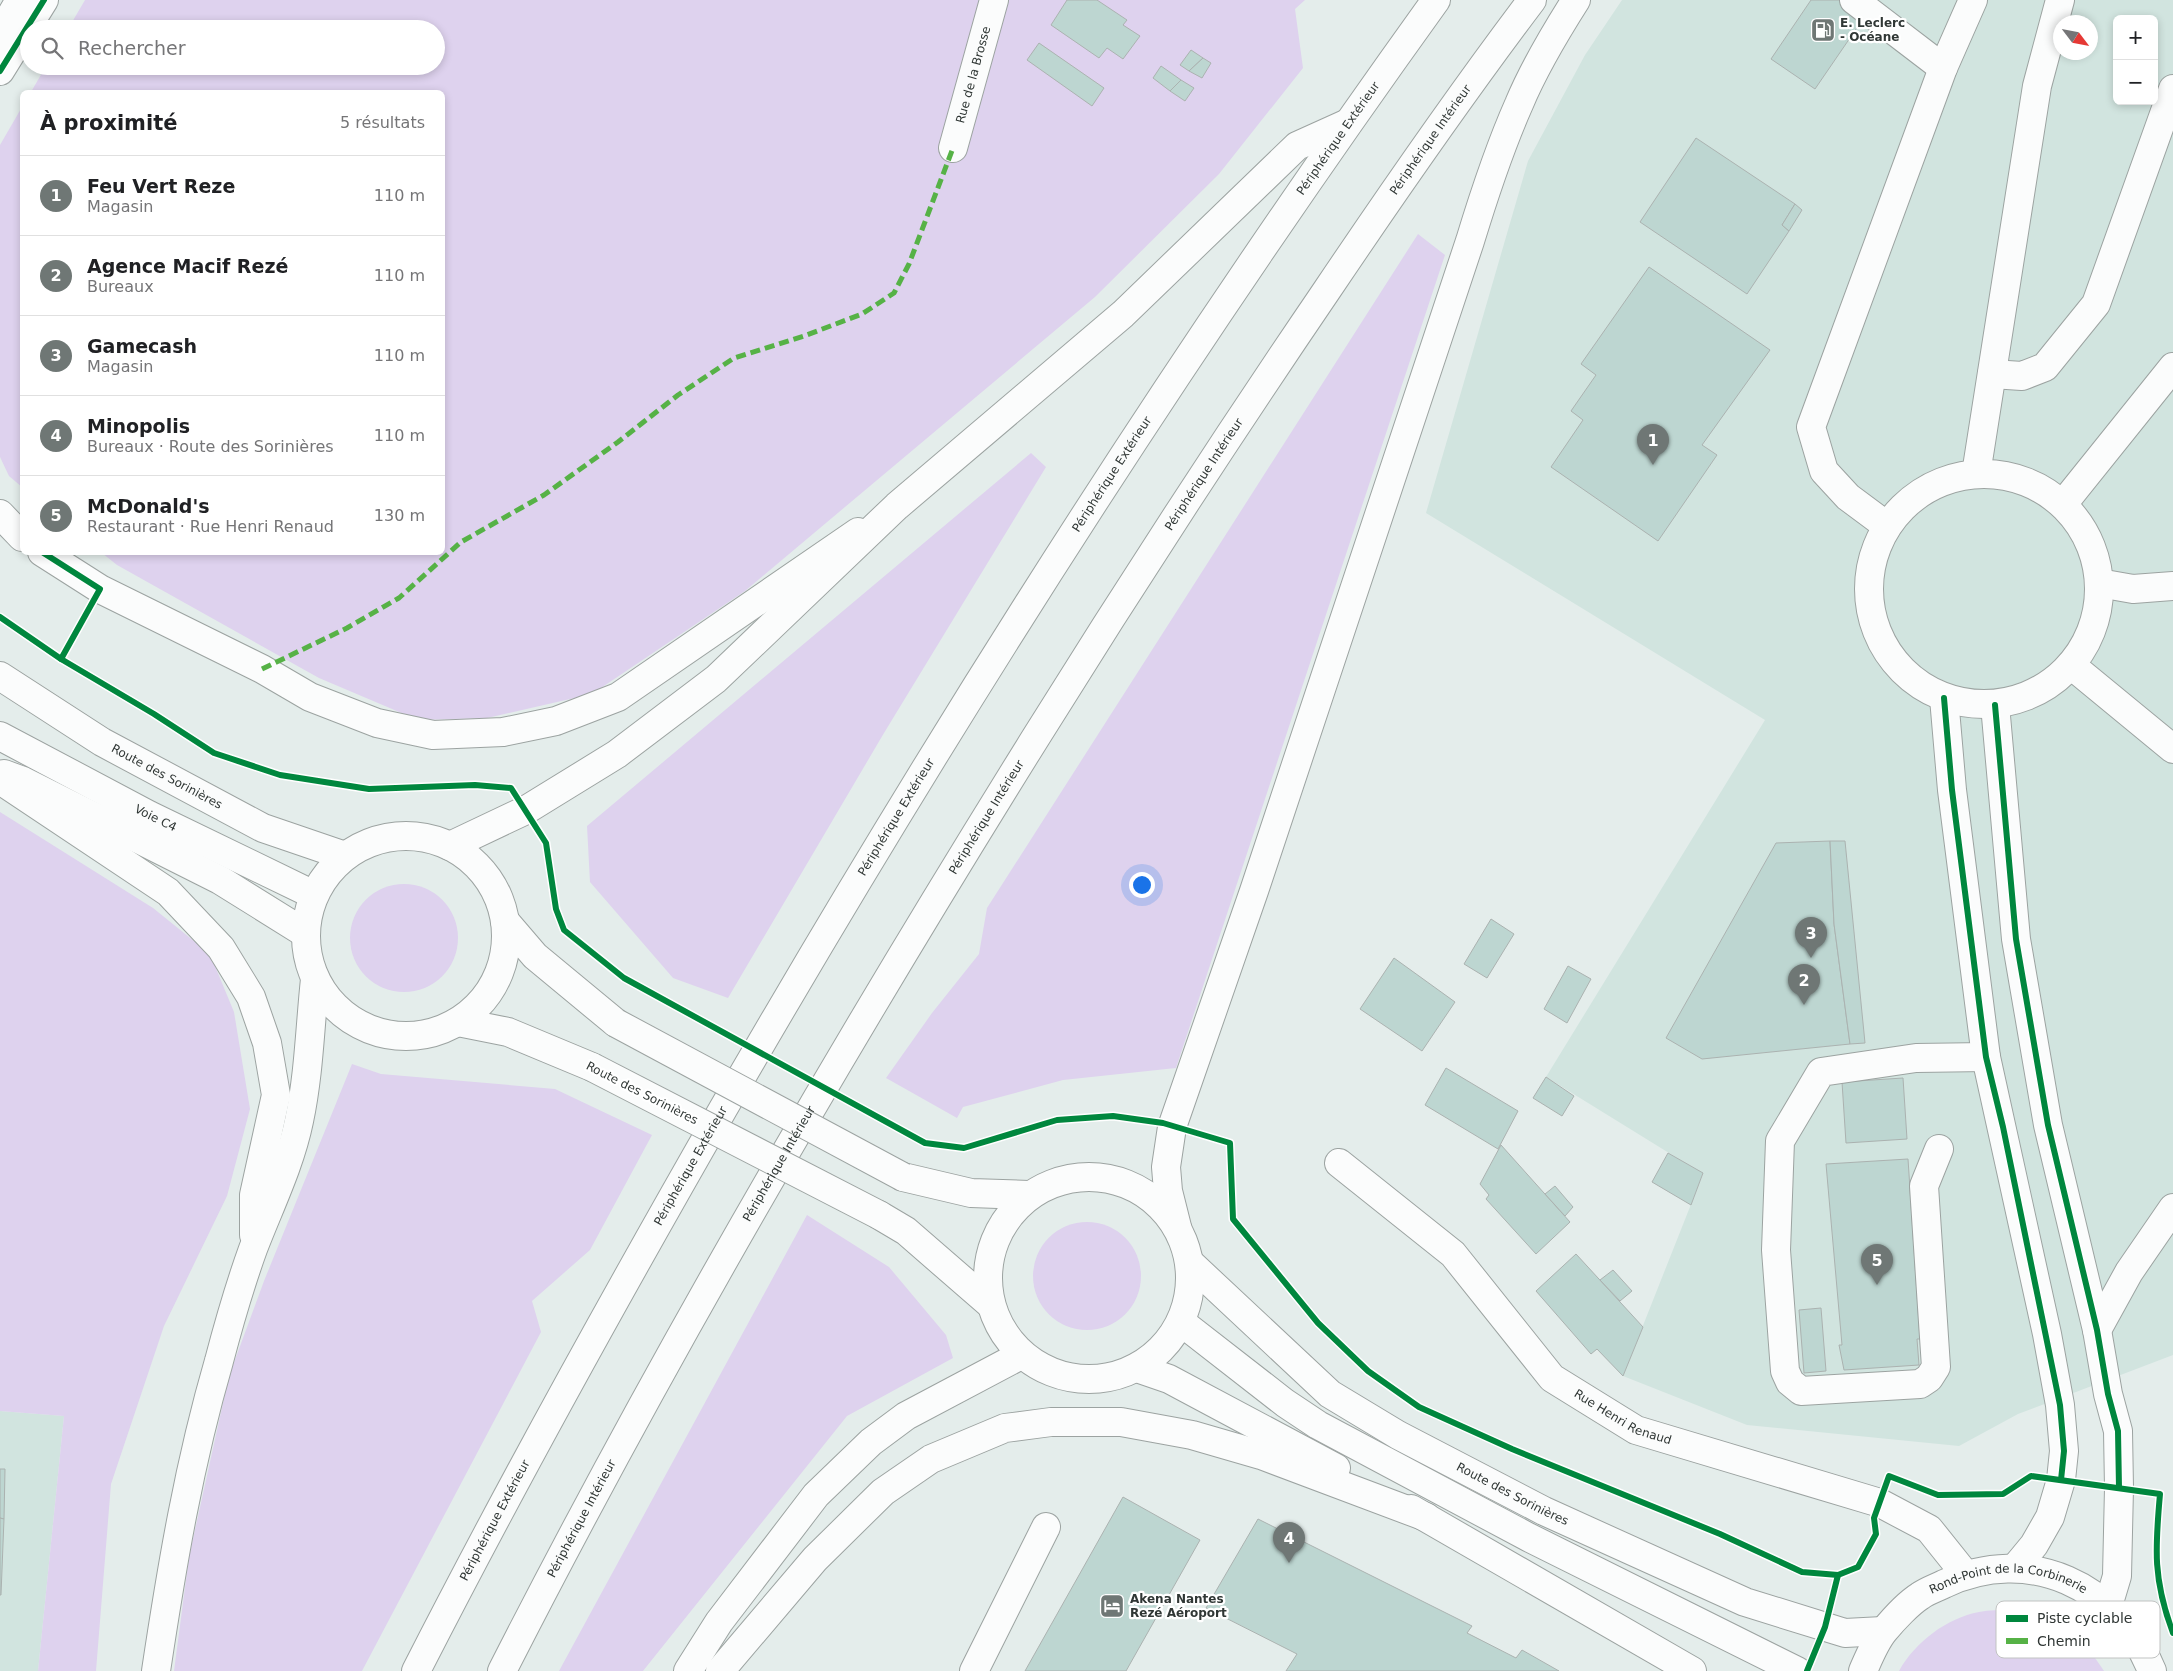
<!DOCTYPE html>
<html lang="fr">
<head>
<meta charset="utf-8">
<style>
	body { margin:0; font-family:"DejaVu Sans",sans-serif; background:#f2f2f2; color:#202124 }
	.controls { position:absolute; right:15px; top:15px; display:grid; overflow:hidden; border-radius:8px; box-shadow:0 2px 8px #0003 }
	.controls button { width:45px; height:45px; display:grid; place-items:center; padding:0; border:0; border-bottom:1px solid #e0e0e0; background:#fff; color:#202124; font:25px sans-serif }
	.compass { position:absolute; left:2053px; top:15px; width:45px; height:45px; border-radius:50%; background:#fff; box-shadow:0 2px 8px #0003; rotate:122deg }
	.you { position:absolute; left:1141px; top:884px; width:18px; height:18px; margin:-12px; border:4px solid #fff; border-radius:50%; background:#1a73e8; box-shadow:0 0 0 8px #1a73e833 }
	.badge { display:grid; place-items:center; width:32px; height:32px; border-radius:50%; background:#6f7775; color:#fff; font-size:16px; font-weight:700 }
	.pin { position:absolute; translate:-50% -41px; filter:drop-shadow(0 1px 2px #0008) }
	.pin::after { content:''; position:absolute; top:26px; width:18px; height:15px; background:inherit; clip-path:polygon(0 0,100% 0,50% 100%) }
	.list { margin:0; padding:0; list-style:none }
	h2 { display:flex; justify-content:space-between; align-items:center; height:65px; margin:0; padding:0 20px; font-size:21px }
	h2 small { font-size:16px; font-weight:400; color:#757577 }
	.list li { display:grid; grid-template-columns:32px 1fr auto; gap:15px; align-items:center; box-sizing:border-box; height:80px; padding:0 20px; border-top:1px solid #e0e0e0 }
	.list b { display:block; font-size:19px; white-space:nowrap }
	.list p { margin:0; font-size:16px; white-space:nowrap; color:#757577 }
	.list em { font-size:16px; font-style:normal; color:#757577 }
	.icon { flex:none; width:28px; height:28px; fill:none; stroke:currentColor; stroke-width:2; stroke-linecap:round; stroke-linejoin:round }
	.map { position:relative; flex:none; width:2173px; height:1671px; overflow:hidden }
	.search { position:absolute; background:#fff; box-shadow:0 2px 8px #0003; left:20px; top:20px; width:425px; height:55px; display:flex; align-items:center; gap:12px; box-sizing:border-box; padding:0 18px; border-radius:28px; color:#757577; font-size:19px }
	.panel { position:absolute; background:#fff; box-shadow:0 2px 8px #0003; left:20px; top:90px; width:425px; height:465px; border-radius:8px }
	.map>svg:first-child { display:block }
	.built { fill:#d1e4df; fill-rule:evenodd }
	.green { fill:#ded2ee }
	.building { fill:#bdd6d1; stroke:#abb2b0 }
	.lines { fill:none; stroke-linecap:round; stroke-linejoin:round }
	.minor-casing { stroke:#9ca3a1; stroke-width:30 }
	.major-casing { stroke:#9ca3a1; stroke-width:30 }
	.highway-casing { stroke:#9ca3a1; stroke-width:30 }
	.minor { stroke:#fbfcfc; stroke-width:28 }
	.major { stroke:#fbfcfc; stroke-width:28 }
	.highway { stroke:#fbfcfc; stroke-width:28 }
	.major-bridge-casing { stroke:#9ca3a1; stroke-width:30; stroke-linecap:butt }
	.major-bridge { stroke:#fbfcfc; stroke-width:28 }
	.quiet { stroke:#56b246; stroke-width:5; stroke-dasharray:10 5; stroke-linecap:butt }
	.cycleway-casing { stroke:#fff; stroke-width:9 }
	.cycleway { stroke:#00873e; stroke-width:6 }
	.labels { text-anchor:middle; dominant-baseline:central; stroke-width:4.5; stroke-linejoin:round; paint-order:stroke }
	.poi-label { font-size:12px; font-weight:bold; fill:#303735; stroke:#fff; text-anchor:start }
	.street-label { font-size:12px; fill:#303735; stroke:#fff }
	.key { fill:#fff; stroke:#c1c3c2; stroke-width:1 }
	.key-label { font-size:14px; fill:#303735 }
</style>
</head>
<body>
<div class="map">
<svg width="2173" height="1671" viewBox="0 0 2173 1671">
	<rect width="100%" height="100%" fill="#e4edeb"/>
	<g class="built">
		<path d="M1622 0H2173V1355L2018 1414 1959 1446 1747 1425 1623 1376 1703 1174 1546 1077 1765 720 1426 513 1528 161 1585 55ZM2117 19H2154V101H2117ZM2060 22H2090V52H2060Z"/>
		<path d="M0 1411 64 1416 38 1671H0Z"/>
	</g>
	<g class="green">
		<path d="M85 0H1305L1295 9 1303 68 1219 174 1095 297 745 591 592 694 487 718 418 720 319 678 117 565 102 553 442 552V92H31L46 66H436V29H68Z"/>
		<path d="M22 107V487L9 476 0 457V145Z"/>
		<path d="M1418 234 1445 255 1176 1068 1063 1080 963 1107 957 1118 886 1078 932 1013 979 954 987 908Z"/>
		<path d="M1031 453 1046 467 884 733 728 998 673 978 590 882 587 826Z"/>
		<path d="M0 812 153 908 210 954 234 1012 250 1109 227 1196 164 1326 111 1484 96 1671H38L64 1416 0 1411Z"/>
		<circle cx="404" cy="938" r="54"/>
		<path d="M352 1064 381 1074 555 1089 652 1135 590 1250 532 1301 541 1332 362 1671H174L189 1557 229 1376 264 1281Z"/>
		<path d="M807 1215 889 1267 946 1335 953 1358 847 1416 643 1671H559Z"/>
		<circle cx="1087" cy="1276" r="54"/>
		<path d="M2011 1610C2021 1612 2032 1613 2041 1616 2069 1626 2089 1647 2104 1671H1899C1915 1642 1947 1618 1979 1612 1989 1610 2001 1610 2011 1610Z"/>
	</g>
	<g class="building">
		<path d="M1067 0H1097L1127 20 1123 25 1140 36 1123 59 1107 48 1099 58 1051 25Z"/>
		<path d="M1811 0H1876L1815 89 1771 59Z"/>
		<path d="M1039 43 1104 88 1092 106 1027 60Z"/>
		<path d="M1191 50 1203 58 1189 71 1180 65Z"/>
		<path d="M1203 58 1211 63 1202 78 1189 71Z"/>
		<path d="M1161 66 1181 80 1170 91 1153 78Z"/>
		<path d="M1181 80 1194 88 1185 101 1170 91Z"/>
		<path d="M1696 138 1795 204 1782 225 1789 231 1747 294 1640 222Z"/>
		<path d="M1795 204 1802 210 1789 231 1782 225Z"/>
		<path d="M1649 267 1770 350 1702 445 1717 455 1658 541 1551 467 1583 420 1571 411 1596 375 1581 364Z"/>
		<path d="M1830 841 1834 924 1850 1044 1702 1059 1666 1038 1776 843Z"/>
		<path d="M1830 841H1845L1865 1043 1850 1044 1834 924Z"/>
		<path d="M1491 919 1514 934 1487 978 1464 964Z"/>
		<path d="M1394 958 1455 1002 1422 1051 1360 1009Z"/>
		<path d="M1568 966 1591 979 1567 1023 1544 1009Z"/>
		<path d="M1446 1068 1518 1111 1498 1149 1425 1105Z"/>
		<path d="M1546 1077 1574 1096 1562 1116 1533 1098Z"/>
		<path d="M1903 1078 1907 1139 1846 1143 1842 1082Z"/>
		<path d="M1501 1145 1570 1222 1536 1254 1486 1199 1489 1195 1480 1184Z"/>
		<path d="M1668 1153 1703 1173 1691 1205 1652 1182Z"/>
		<path d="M1908 1159 1920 1339H1917L1919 1365 1844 1370 1839 1345H1842L1826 1164Z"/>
		<path d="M1555 1186 1573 1207 1565 1216 1545 1194Z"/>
		<path d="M1576 1254 1643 1327 1623 1376 1597 1349 1591 1354 1536 1291Z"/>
		<path d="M1613 1270 1632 1291 1620 1301 1600 1280Z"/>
		<path d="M1821 1308 1826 1371 1804 1373 1799 1310Z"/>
		<path d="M0 1469H5L4 1519 0 1518Z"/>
		<path d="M1123 1497 1200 1540 1126 1671H1025Z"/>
		<path d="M0 1518 4 1519 1 1595H0Z"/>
		<path d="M1258 1519 1472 1626 1467 1633 1516 1658 1522 1650 1559 1671H1286L1297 1654 1206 1608Z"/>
	</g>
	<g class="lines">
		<defs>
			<g id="minor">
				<path d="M1854 0 1943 68"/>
				<path id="s1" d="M953 148 994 0"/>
				<path d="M1992 374 2022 376 2045 367 2096 304 2173 89"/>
				<circle cx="1984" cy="589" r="115"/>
				<path d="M1976 474 2037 86 2060 0"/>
				<path d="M2063 504 2173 367"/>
				<path d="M1887 526 1848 497 1824 471 1811 427 1943 68 1973 0"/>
				<path d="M2099 583 2133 589 2173 586"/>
				<path d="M2071 665 2173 749"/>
				<path d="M1944 698 1952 790 1986 1057 2047 1334 2060 1405 2064 1451 2061 1480 2050 1517 2034 1545 2015 1568"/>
				<path d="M1995 705 2016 939 2048 1125 2097 1330 2108 1394 2118 1431 2119 1488 2117 1576 2108 1606"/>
				<path id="s2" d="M0 736 149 815 314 895"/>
				<path d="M1939 1149 1924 1186 1936 1367 1929 1378 1920 1384 1801 1391 1790 1382 1785 1371 1776 1250 1780 1141 1821 1072 1916 1058 1986 1057"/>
				<path id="s3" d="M1339 1163 1453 1254 1552 1378 1636 1430 1880 1503 1929 1529 1965 1574"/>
				<path d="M1181 1322 1285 1403 1318 1425 1528 1537 1797 1671"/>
				<path d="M2097 1330 2129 1272 2173 1208"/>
				<path d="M974 1671 1046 1527"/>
			</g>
			<g id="major">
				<path d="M0 34 20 0"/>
				<path d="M0 71 44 0"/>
				<path d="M0 514 22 537"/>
				<path d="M42 552 100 589 262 669 310 697 377 723 433 735 503 732 556 721 618 697 858 532"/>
				<path id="s4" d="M0 676 102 742 263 828 345 856"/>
				<path d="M4 774 23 781 220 880 305 933"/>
				<circle cx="406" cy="936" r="100"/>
				<path d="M505 921 535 956 616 1023"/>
				<path d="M458 1022 508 1032 592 1067"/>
				<circle cx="1089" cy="1278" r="101"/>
				<path d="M903 1177 971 1193 1029 1195"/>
				<path d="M879 1215 906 1231 990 1304"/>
				<path id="s5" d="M1190 1263 1330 1394 1398 1435 1544 1511 1745 1602 1845 1633 1883 1631"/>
				<path d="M1137 1368 1169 1379 1336 1468"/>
				<path d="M1411 1509 1692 1671"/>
				<path d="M720 1671 815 1559 883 1492 931 1459 1005 1428 1051 1422H1121L1192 1435 1261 1455 1426 1517"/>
				<path id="s6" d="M1863 1671C1869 1657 1875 1642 1884 1631 1893 1620 1909 1603 1920 1596 1927 1591 1936 1588 1944 1584 2029 1544 2118 1585 2152 1671"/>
			</g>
			<g id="highway">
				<path d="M0 780 168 892 221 948 251 997 267 1043 276 1095 254 1195V1235"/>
				<path d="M450 846 526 810 617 754 716 679 897 506 1123 314 1297 146 1348 123"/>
				<path d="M1177 1227 1168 1191 1166 1167 1172 1127 1254 891 1470 241C1484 195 1499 149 1519 104 1534 68 1555 33 1576 0"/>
				<path d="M156 1671C172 1565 189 1464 219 1361 229 1323 240 1285 253 1249 269 1207 290 1165 299 1121 309 1074 310 1026 315 979"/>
				<path id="s7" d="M416 1671C513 1481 617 1294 723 1109 943 728 1179 357 1436 0"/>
				<path id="s8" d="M502 1671C665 1351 846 1042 1036 737 1130 586 1227 437 1327 290 1393 192 1461 94 1532 0"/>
				<path d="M688 1671 719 1622 816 1495 871 1442 906 1416 1021 1355"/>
			</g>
		</defs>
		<use href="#minor" class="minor-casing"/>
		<use href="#major" class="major-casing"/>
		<use href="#highway" class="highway-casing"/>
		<use href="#minor" class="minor"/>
		<use href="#major" class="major"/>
		<use href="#highway" class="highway"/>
		<defs>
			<g id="major-bridge">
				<path d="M616 1023 903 1177"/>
				<path d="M592 1067 879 1215"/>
			</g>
		</defs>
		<use href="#major-bridge" class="major-bridge-casing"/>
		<use href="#major-bridge" class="major-bridge"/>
		<path class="quiet" d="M262 669 347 628 399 598 461 542 544 495 618 442 678 395 734 358 804 336 862 314 894 293 909 264 953 148"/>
		<defs>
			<g id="cycleway">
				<path d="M0 71 44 0"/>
				<path d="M42 552 100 589 61 659"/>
				<path d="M0 617 61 659 154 714 214 753 280 775 369 789 475 785 511 788 546 843 556 909 564 930 624 978 925 1143 964 1148 1057 1120 1113 1116 1163 1123 1230 1143 1233 1219 1318 1323 1368 1371 1419 1407 1512 1449 1720 1534 1802 1572 1838 1575 1858 1567 1876 1534 1874 1518 1889 1476 1938 1495 2003 1494 2031 1476 2160 1494C2155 1549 2153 1580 2173 1633"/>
				<path d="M1944 698 1952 790 1986 1057 2003 1127 2060 1405 2064 1451 2061 1480"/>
				<path d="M1995 705 2016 939 2048 1125 2097 1330 2108 1394 2118 1431 2119 1488"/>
				<path d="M1807 1671 1825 1627 1838 1575"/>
			</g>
		</defs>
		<use href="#cycleway" class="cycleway-casing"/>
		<use href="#cycleway" class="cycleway"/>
	</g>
	<defs>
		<symbol id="fuel-square" viewBox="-11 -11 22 22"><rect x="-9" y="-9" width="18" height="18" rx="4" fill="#6f7775" stroke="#fff"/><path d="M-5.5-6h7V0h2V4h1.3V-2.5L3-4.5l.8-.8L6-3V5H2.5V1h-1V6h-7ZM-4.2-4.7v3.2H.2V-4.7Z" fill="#fff"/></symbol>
		<symbol id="hotel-square" viewBox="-11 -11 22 22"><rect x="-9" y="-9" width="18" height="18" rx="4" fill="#6f7775" stroke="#fff"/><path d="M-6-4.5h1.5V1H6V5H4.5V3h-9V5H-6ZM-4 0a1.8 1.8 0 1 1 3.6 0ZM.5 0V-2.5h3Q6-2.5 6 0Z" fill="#fff"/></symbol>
	</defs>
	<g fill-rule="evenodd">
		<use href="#fuel-square" x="1809" y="16" width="28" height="28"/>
		<use href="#hotel-square" x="1098" y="1592" width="28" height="28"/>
	</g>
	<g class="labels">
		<g class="poi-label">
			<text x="1840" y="23">E. Leclerc<tspan x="1840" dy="14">- Océane</tspan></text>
			<text x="1130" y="1599">Akena Nantes<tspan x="1130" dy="14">Rezé Aéroport</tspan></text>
		</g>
		<g class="street-label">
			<text stroke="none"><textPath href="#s1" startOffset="76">Rue de la Brosse</textPath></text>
			<text stroke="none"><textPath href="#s7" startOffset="1790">Périphérique Extérieur</textPath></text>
			<text stroke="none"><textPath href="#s8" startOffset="1792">Périphérique Intérieur</textPath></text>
			<text stroke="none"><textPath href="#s7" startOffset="1385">Périphérique Extérieur</textPath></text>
			<text stroke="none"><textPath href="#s8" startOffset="1388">Périphérique Intérieur</textPath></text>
			<text stroke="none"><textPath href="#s4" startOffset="195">Route des Sorinières</textPath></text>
			<text stroke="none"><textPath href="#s7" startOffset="980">Périphérique Extérieur</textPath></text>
			<text stroke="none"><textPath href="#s8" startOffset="982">Périphérique Intérieur</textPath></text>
			<text stroke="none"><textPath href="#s2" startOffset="176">Voie C4</textPath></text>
			<text transform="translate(642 1093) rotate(27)">Route des Sorinières</text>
			<text stroke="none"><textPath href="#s8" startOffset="578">Périphérique Intérieur</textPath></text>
			<text stroke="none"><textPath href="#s7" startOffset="575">Périphérique Extérieur</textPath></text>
			<text stroke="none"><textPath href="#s3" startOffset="386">Rue Henri Renaud</textPath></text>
			<text stroke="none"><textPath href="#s5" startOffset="400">Route des Sorinières</textPath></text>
			<text stroke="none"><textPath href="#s8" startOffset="172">Périphérique Intérieur</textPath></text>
			<text stroke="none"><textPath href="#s7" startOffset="170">Périphérique Extérieur</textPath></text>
			<text stroke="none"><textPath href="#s6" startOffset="189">Rond-Point de la Corbinerie</textPath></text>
		</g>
	</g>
	<rect x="1996" y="1601" width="164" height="57" rx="8" class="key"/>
	<rect x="2006" y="1615" width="22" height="7" fill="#00873e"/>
	<rect x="2006" y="1638" width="22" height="6" fill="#56b246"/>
	<g class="key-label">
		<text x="2037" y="1623">Piste cyclable</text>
		<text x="2037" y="1646">Chemin</text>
	</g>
</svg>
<div class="controls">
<button>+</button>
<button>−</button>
</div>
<svg class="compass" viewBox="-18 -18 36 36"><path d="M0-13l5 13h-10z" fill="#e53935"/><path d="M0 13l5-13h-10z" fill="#757577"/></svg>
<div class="you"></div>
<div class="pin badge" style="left:1653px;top:465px">1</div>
<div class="pin badge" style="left:1804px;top:1005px">2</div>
<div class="pin badge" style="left:1811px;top:958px">3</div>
<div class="pin badge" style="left:1289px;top:1563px">4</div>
<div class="pin badge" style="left:1877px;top:1285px">5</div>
<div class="search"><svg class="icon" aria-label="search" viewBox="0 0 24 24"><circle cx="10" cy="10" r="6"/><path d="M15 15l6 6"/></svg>Rechercher</div>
<section class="panel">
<h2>À proximité<small>5 résultats</small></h2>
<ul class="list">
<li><span class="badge">1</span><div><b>Feu Vert Reze</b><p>Magasin</p></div><em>110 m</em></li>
<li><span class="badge">2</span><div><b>Agence Macif Rezé</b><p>Bureaux</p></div><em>110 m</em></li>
<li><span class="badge">3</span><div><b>Gamecash</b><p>Magasin</p></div><em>110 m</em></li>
<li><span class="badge">4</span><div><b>Minopolis</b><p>Bureaux · Route des Sorinières</p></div><em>110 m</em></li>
<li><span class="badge">5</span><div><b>McDonald's</b><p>Restaurant · Rue Henri Renaud</p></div><em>130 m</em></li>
</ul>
</section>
</div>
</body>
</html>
